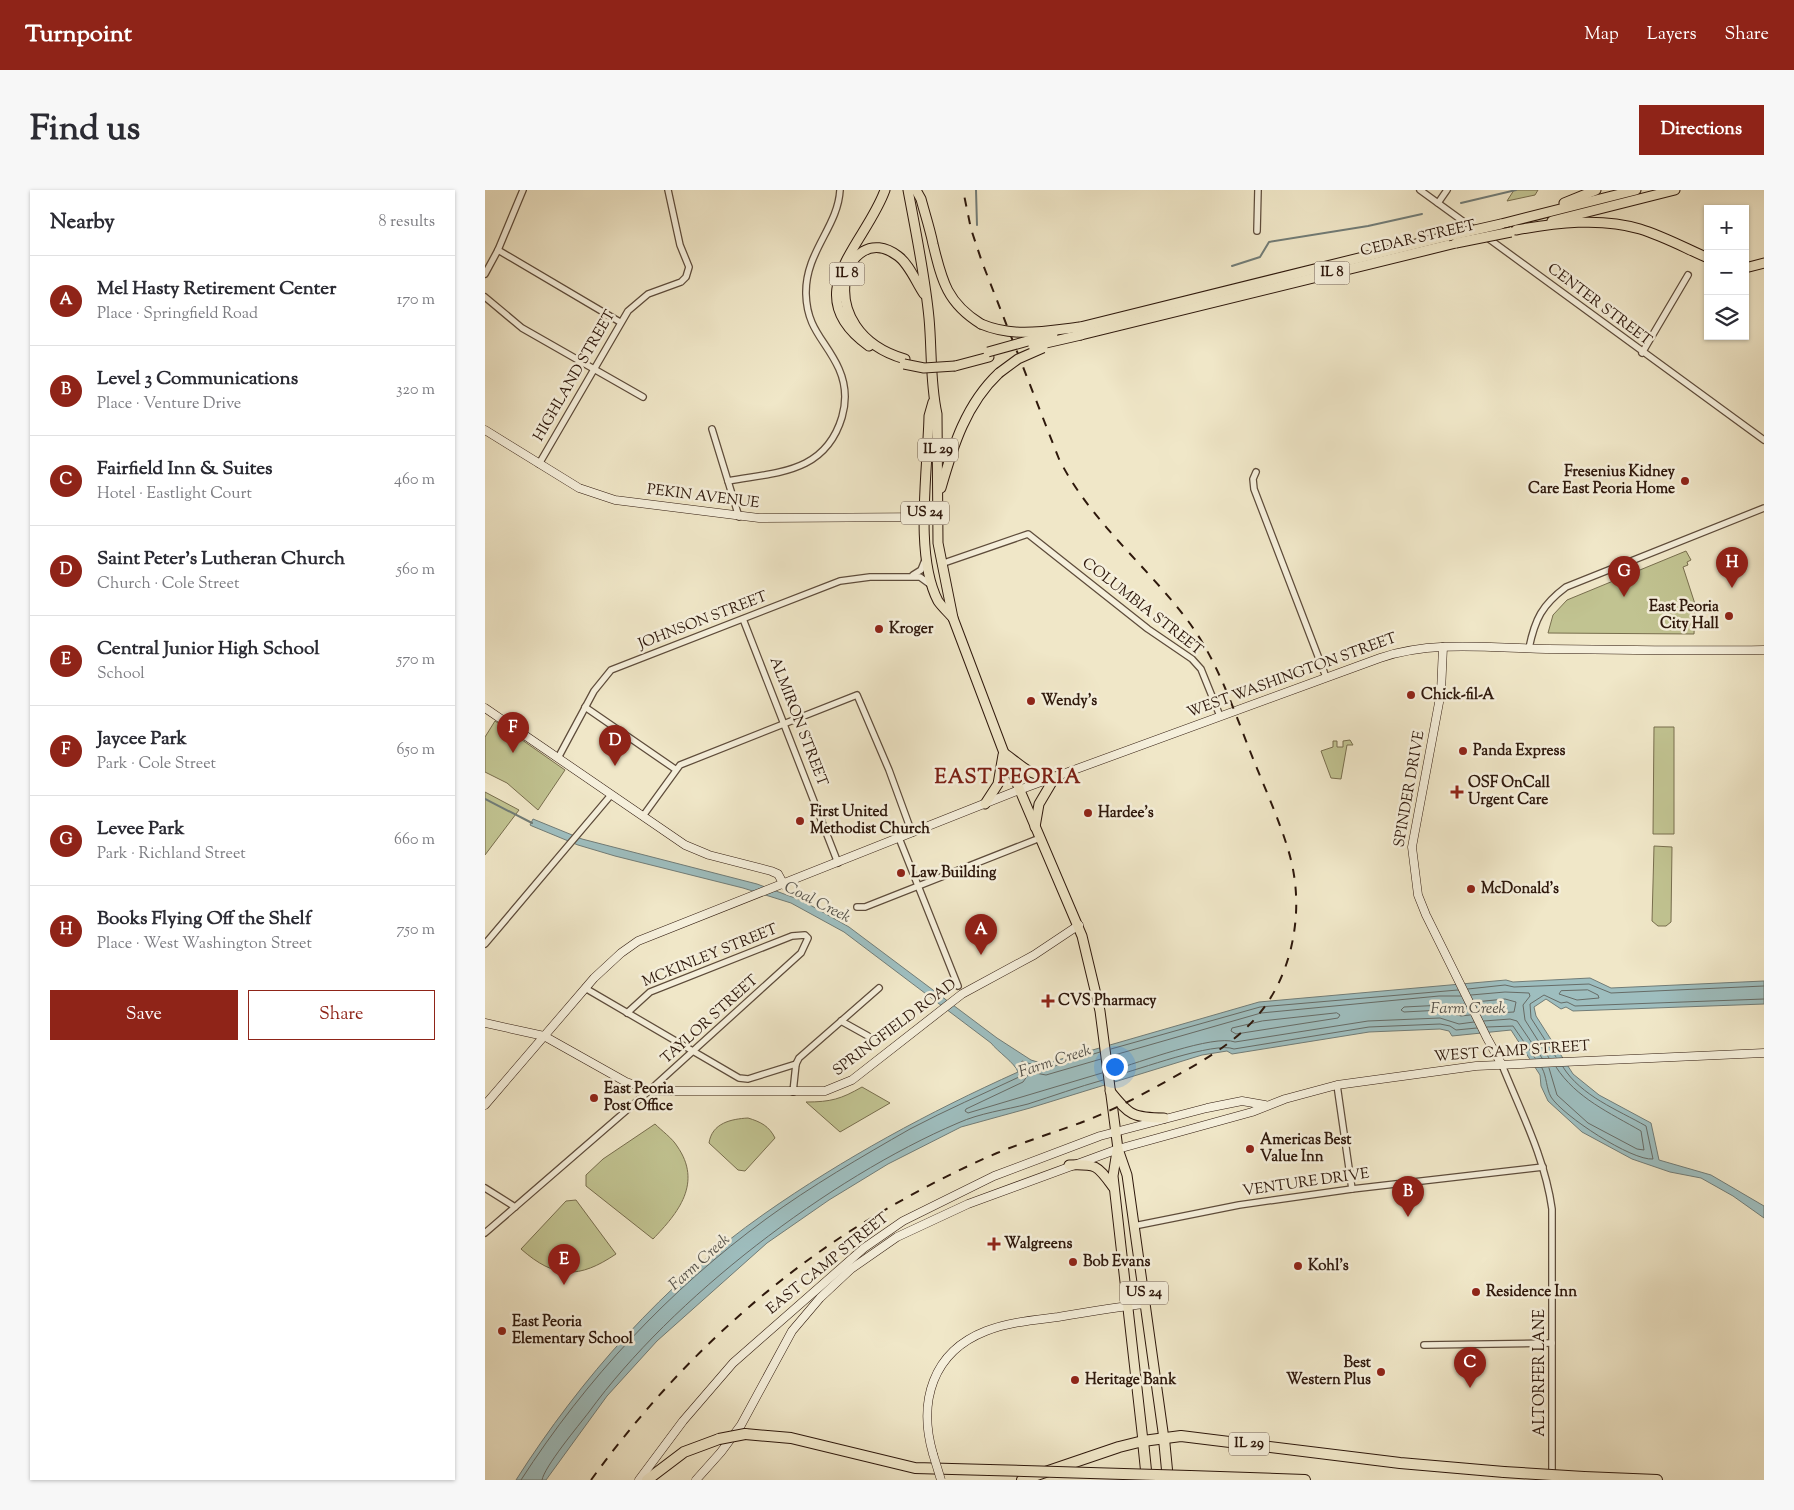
<!DOCTYPE html>
<html lang="en">
<head>
<meta charset="utf-8">
<style>
	body { margin:0; font-family:"Sorts Mill Goudy",serif; background:#f7f7f7; color:#2b2b33 }
	.controls { position:absolute; right:15px; top:15px; display:grid; overflow:hidden; border-radius:0px; box-shadow:0 1px 4px #0004 }
	.controls button { width:45px; height:45px; display:grid; place-items:center; padding:0; border:0; border-bottom:1px solid #e1e1e2; background:#fff; color:#2b2b33; font:25px sans-serif }
	.you { position:absolute; left:629px; top:876px; width:18px; height:18px; margin:-12px; border:4px solid #fff; border-radius:50%; background:#1a73e8; box-shadow:0 0 0 8px #1a73e833 }
	.badge { display:grid; place-items:center; width:32px; height:32px; border-radius:50%; background:#8f2418; color:#fff; font-size:16px; font-weight:700 }
	.pin { position:absolute; translate:-50% -41px; filter:drop-shadow(0 1px 2px #0008) }
	.pin::after { content:''; position:absolute; top:26px; width:18px; height:15px; background:inherit; clip-path:polygon(0 0,100% 0,50% 100%) }
	.list { margin:0; padding:0; list-style:none }
	h2 { display:flex; justify-content:space-between; align-items:center; height:65px; margin:0; padding:0 20px; font-size:21px }
	h2 small { font-size:16px; font-weight:400; color:#7c7c81 }
	.list li { display:grid; grid-template-columns:32px 1fr auto; gap:15px; align-items:center; box-sizing:border-box; height:90px; padding:0 20px; border-top:1px solid #e1e1e2 }
	.list b { display:block; font-size:19px; white-space:nowrap }
	.list p { margin:0; font-size:16px; white-space:nowrap; color:#7c7c81 }
	.list em { font-size:16px; font-style:normal; color:#7c7c81 }
	.actions { display:flex; gap:10px; padding:15px 20px }
	.actions a { flex:1; padding:11px 0; border:1px solid #8f2418; border-radius:0px; text-align:center; font-size:18px; color:#8f2418 }
	.actions .main { background:#8f2418; color:#fff }
	.icon { flex:none; width:28px; height:28px; fill:none; stroke:currentColor; stroke-width:2; stroke-linecap:round; stroke-linejoin:round }
	.map { position:relative; flex:none; width:1279px; height:1290px; overflow:hidden; border-radius:0px }
	header { display:flex; align-items:center; gap:30px; box-sizing:border-box; height:70px; padding:0 25px; background:#8f2418; color:#fff }
	header strong { font-size:24px }
	nav { display:flex; gap:28px; margin-inline-start:auto; font-size:18px }
	.intro { display:flex; align-items:center; justify-content:space-between; box-sizing:border-box; height:120px; padding:0 30px }
	h1 { margin:0; font-size:35px }
	.button { padding:12px 22px; border-radius:0px; background:#8f2418; color:#fff; font-size:18px; font-weight:700 }
	main { display:flex; gap:30px; padding:0 30px }
	aside { flex:1; background:#fff; border-radius:0px; box-shadow:0 1px 4px #0004 }
	.map>svg:first-child { display:block }
	.green { fill:#c1c391; stroke:#786e4e }
	.water { fill:#9ebebf; stroke:#717c77 }
	.lines { fill:none; stroke-linecap:round; stroke-linejoin:round }
	.shore { stroke:#666b66; stroke-width:1 }
	.stream { stroke:#717c77; stroke-width:2 }
	.street-casing { stroke:#5e4c3b; stroke-width:8 }
	.secondary-casing { stroke:#2e180c; stroke-width:9 }
	.primary-casing { stroke:#2e180c; stroke-width:11 }
	.highway-casing { stroke:#2e180c; stroke-width:12 }
	.street { stroke:#f5efdb; stroke-width:5.5 }
	.secondary { stroke:#f5efdb; stroke-width:8 }
	.primary { stroke:#f0e7c8; stroke-width:9 }
	.highway { stroke:#f0e7c8; stroke-width:10 }
	.rail { stroke:#2e180c; stroke-width:2; stroke-dasharray:9 9; stroke-linecap:butt }
	.secondary-bridge-casing { stroke:#2e180c; stroke-width:9; stroke-linecap:butt }
	.primary-bridge-casing { stroke:#2e180c; stroke-width:11; stroke-linecap:butt }
	.highway-bridge-casing { stroke:#2e180c; stroke-width:12; stroke-linecap:butt }
	.secondary-bridge { stroke:#f5efdb; stroke-width:8 }
	.primary-bridge { stroke:#f0e7c8; stroke-width:9 }
	.highway-bridge { stroke:#f0e7c8; stroke-width:10 }
	.poi-dot { fill:#8f2418; stroke:#f5efdb; stroke-width:2 }
	.labels { text-anchor:middle; dominant-baseline:central; stroke-width:5; stroke-linejoin:round; paint-order:stroke }
	.shield { fill:#f5efdb; stroke:#6a584a; stroke-width:1 }
	.shield-label { font-size:14px; font-weight:bold; fill:#2e180c }
	.street-label { font-size:15px; fill:#2e180c; stroke:#f5efdb }
	.poi-label { font-size:15px; font-weight:bold; fill:#2e180c; stroke:#f5efdb; text-anchor:start }
	.water-label { font-size:16px; font-style:italic; fill:#55524b; stroke:#f5efdb }
	.district-label { font-size:20px; font-weight:bold; letter-spacing:1px; fill:#7a1f14; stroke:#f5efdb }
</style>
</head>
<body>
<header>
<strong>Turnpoint</strong>
<nav><a>Map</a><a>Layers</a><a>Share</a></nav>
</header>
<div class="intro"><h1>Find us</h1><a class="button">Directions</a></div>
<main>
<aside>
<h2>Nearby<small>8 results</small></h2>
<ul class="list">
<li><span class="badge">A</span><div><b>Mel Hasty Retirement Center</b><p>Place · Springfield Road</p></div><em>170 m</em></li>
<li><span class="badge">B</span><div><b>Level 3 Communications</b><p>Place · Venture Drive</p></div><em>320 m</em></li>
<li><span class="badge">C</span><div><b>Fairfield Inn &amp; Suites</b><p>Hotel · Eastlight Court</p></div><em>460 m</em></li>
<li><span class="badge">D</span><div><b>Saint Peter's Lutheran Church</b><p>Church · Cole Street</p></div><em>560 m</em></li>
<li><span class="badge">E</span><div><b>Central Junior High School</b><p>School</p></div><em>570 m</em></li>
<li><span class="badge">F</span><div><b>Jaycee Park</b><p>Park · Cole Street</p></div><em>650 m</em></li>
<li><span class="badge">G</span><div><b>Levee Park</b><p>Park · Richland Street</p></div><em>660 m</em></li>
<li><span class="badge">H</span><div><b>Books Flying Off the Shelf</b><p>Place · West Washington Street</p></div><em>750 m</em></li>
</ul>
<div class="actions"><a class="main">Save</a><a>Share</a></div>
</aside>
<div class="map">
<svg width="1279" height="1290" viewBox="0 0 1279 1290">
	<rect width="100%" height="100%" fill="#f0e7c8"/>
	<filter id="stains"><feTurbulence type="fractalNoise" baseFrequency=".004" numOctaves="4"/><feColorMatrix values="0 0 0 0 .2 0 0 0 0 .09 0 0 0 0 .02 0 0 0 .5 -.17"/></filter>
	<radialGradient id="worn" r=".72"><stop offset=".6" stop-color="#630" stop-opacity="0"/><stop offset="1" stop-color="#630" stop-opacity=".3"/></radialGradient>
	<g class="green">
		<path d="M1029 0H1053L1050 5 1022 11Z"/>
		<path d="M1201 361 1206 370 1202 372 1203 375 1198 377 1210 414 1207 415 1210 420 1209 444 1063 443 1068 425 1082 410Z"/>
		<path d="M10 531 80 580 53 620 22 593 0 582V547Z"/>
		<path d="M1169 537H1189V644H1168Z"/>
		<path d="M865 550 868 555H862L856 589 846 588 836 561 848 557V551H852V557H858V551Z"/>
		<path d="M0 602 34 620 0 665Z"/>
		<path d="M1169 656 1187 657 1186 732 1181 736H1173L1167 731Z"/>
		<path d="M377 897 405 913 355 942 321 912C346 912 356 909 377 897Z"/>
		<path d="M263 928C276 932 284 936 290 948L260 981 253 980 224 953C227 933 246 929 263 928Z"/>
		<path d="M170 934C177 941 187 948 192 956 218 993 193 1023 168 1049L101 996V985L118 969Z"/>
		<path d="M91 1010 131 1064C94 1089 70 1089 36 1059L81 1011Z"/>
	</g>
	<path class="water" d="M48 629 97 649 272 694 318 711 364 737 512 848 546 870 559 874 774 812 1021 790 1028 792 1105 788 1126 798 1279 791V814L1088 821 1081 817 1076 819 1061 809 1049 817 1051 826 1088 884 1114 905 1166 933 1174 970 1226 985 1279 1016V1028L1248 1006 1216 988 1185 982 1147 969 1097 942 1063 911 1056 896 1055 885 1026 840 967 846 964 841 955 839 884 842 747 864 742 861 717 865 545 918 476 937 403 974 344 1010 282 1053 172 1151 122 1206 61 1290H31C96 1188 179 1094 279 1024 359 968 444 922 533 882 530 873 513 862 506 853L359 742 306 713 258 698 130 666 93 655 47 636 45 635Z"/>
	<g class="lines">
		<g class="shore">
			<path d="M983 799 1020 795 1029 797 1104 794 1126 803 1279 796"/>
			<path d="M1103 800 1113 805 1114 808 1092 810 1074 804 1076 801Z"/>
			<path d="M986 805 1020 802 1044 803 1045 806 1038 815 1040 830 1064 868"/>
			<path d="M990 812 1020 809 1031 812 1029 822 996 824"/>
			<path d="M979 814 919 817 916 820 919 822 957 820 976 826 985 825"/>
			<path d="M852 823 855 825 853 828 751 844 746 841 747 838 777 831Z"/>
			<path d="M999 831 1025 829 1032 831 1057 868"/>
			<path d="M1002 837 1028 836 1050 868"/>
			<path d="M626 859 775 817 973 800"/>
			<path d="M626 866 776 823 954 806H976"/>
			<path d="M1071 867 1046 828 1045 814 1059 805 1076 813 1082 812 1090 816 1279 809"/>
			<path d="M616 869 561 885 545 882 538 892 481 919 480 921 483 923 617 883"/>
			<path d="M1057 878C1062 887 1061 898 1066 907 1078 926 1147 971 1168 969L1161 936C1133 920 1096 906 1078 877"/>
			<path d="M1064 878 1072 905 1103 933 1152 959 1159 960 1156 941C1125 923 1091 908 1071 877"/>
			<path d="M628 880C653 873 729 844 750 852L883 831 955 828 974 834 989 832"/>
			<path d="M629 886C653 880 730 851 749 859L884 837 955 834 965 836 971 840 992 838"/>
			<path d="M36 1290C101 1189 184 1100 281 1029 326 996 376 967 425 939 461 920 498 904 534 887L537 882V871L560 879 615 862"/>
			<path d="M57 1290C59 1277 94 1235 104 1222 187 1108 344 988 473 933 495 923 520 920 543 914 568 906 593 897 618 890"/>
		</g>
		<g class="stream">
			<path d="M491 0 492 35"/>
			<path d="M976 13 1031 0"/>
			<path d="M747 76 775 67 784 52 883 36 937 24"/>
			<path d="M0 609 47 633"/>
		</g>
		<defs>
			<g id="street">
				<path d="M935 0 990 40"/>
				<path d="M953 13 962 0"/>
				<path d="M772 41 773 0"/>
				<path d="M1000 46 1279 250"/>
				<path d="M13 60 135 132"/>
				<path d="M0 84 13 60 38 0"/>
				<path d="M0 107 37 138 158 207"/>
				<path d="M1157 163 1203 85"/>
				<path d="M227 239 254 327"/>
				<path d="M54 274 143 121 163 104 196 92 201 87 204 77 195 55 183 0"/>
				<path d="M771 282 768 289 769 299 841 487"/>
				<path d="M243 291C291 282 340 284 357 227 362 210 361 195 354 179 341 150 322 140 321 104 320 62 353 37 355 0"/>
				<path d="M456 374 543 344 663 439 707 469 716 479 735 526"/>
				<path d="M428 385 436 380 440 370"/>
				<path d="M258 429 353 673"/>
				<path d="M1044 458C1050 429 1057 415 1081 397L1279 318"/>
				<path d="M100 517 190 579"/>
				<path d="M73 568 109 501 126 480 355 391 385 387H435L446 395"/>
				<path d="M158 626 195 575 372 505 404 580 427 643"/>
				<path d="M414 648 473 796"/>
				<path d="M372 717H380L555 648"/>
				<path d="M0 754 126 605"/>
				<path d="M100 798 254 888 263 889 311 874"/>
				<path d="M356 831 383 846"/>
				<path d="M1017 875C1036 922 1060 968 1067 1019V1290"/>
				<path d="M852 895 867 999"/>
				<path d="M308 902 311 874 314 868 394 798"/>
				<path d="M0 998 30 1017"/>
				<path d="M649 1036 754 1015 867 999 1058 977"/>
				<path d="M0 1043 165 900 316 763 323 748 320 745 307 746 165 802 142 823"/>
				<path d="M939 1155 1067 1153"/>
			</g>
			<g id="secondary">
				<path d="M0 240 94 298 130 310 274 328 452 327"/>
				<path d="M958 457 956 502 927 657 933 705 941 725 1002 848 1017 875"/>
				<path d="M0 518 200 655 224 665 286 681 293 684 299 695"/>
				<path d="M0 833 59 846 141 892 168 901H340L367 890 477 804 549 765 594 735"/>
				<path d="M0 915 109 788 136 763 153 751 534 600 895 468C947 450 1007 458 1061 459 1134 460 1206 461 1279 460"/>
				<path d="M448 1264C433 1212 447 1162 501 1141 524 1132 549 1130 573 1127 602 1122 631 1117 660 1114"/>
				<path d="M154 1290 198 1231 248 1173 379 1058 418 1031 509 986 615 946 722 918 757 911 780 915"/>
				<path d="M211 1290 236 1262 256 1235 307 1141 335 1108 366 1079 412 1047 483 1014 633 959 767 922 800 909 852 895 991 876 1279 863"/>
			</g>
			<g id="primary">
				<path d="M423 0C431 43 440 86 444 128 447 160 445 193 452 224L453 353 468 428 519 563 597 746 615 821 633 959 642 985 679 1249"/>
				<path d="M431 0 436 9C440 24 445 39 448 54 457 91 462 113 496 134"/>
				<path d="M1079 13 1111 0"/>
				<path d="M1067 31 1190 0"/>
				<path d="M1016 34 1151 0"/>
				<path d="M1031 40C1070 33 1116 27 1155 39 1178 46 1200 58 1223 68"/>
				<path d="M1260 78 1279 73"/>
				<path d="M595 137 963 46"/>
				<path d="M596 145 971 53"/>
				<path d="M384 156C311 104 381 54 400 0"/>
				<path d="M420 169C323 141 360 26 413 66 424 74 431 92 439 104"/>
				<path d="M470 176 504 167"/>
				<path d="M448 212 444 226C443 278 429 365 453 411 457 417 464 423 468 428"/>
				<path d="M456 298C468 256 481 214 514 183"/>
				<path d="M519 563C539 577 543 586 570 587"/>
				<path d="M500 614 513 594 518 565"/>
				<path d="M550 637 554 614 570 587"/>
				<path d="M625 901C644 925 648 928 679 928"/>
				<path d="M632 961 628 986 658 1251"/>
				<path d="M584 975C612 974 612 975 628 997"/>
			</g>
			<g id="highway">
				<path d="M260 1244 306 1248 430 1278 504 1280"/>
				<path d="M679 1249 683 1290"/>
				<path d="M658 1251 662 1290"/>
				<path d="M705 1286 820 1290"/>
				<path d="M1099 1287 1172 1290"/>
				<path d="M162 1290 199 1262 234 1249"/>
				<path d="M537 1290 634 1257 658 1251 696 1246 915 1273 1019 1282"/>
			</g>
		</defs>
		<use href="#street" class="street-casing"/>
		<use href="#secondary" class="secondary-casing"/>
		<use href="#primary" class="primary-casing"/>
		<use href="#highway" class="highway-casing"/>
		<use href="#street" class="street"/>
		<use href="#secondary" class="secondary"/>
		<use href="#primary" class="primary"/>
		<use href="#highway" class="highway"/>
		<path class="rail" d="M106 1290C178 1191 266 1104 370 1038 415 1010 463 984 512 963 539 952 567 943 595 933 627 921 657 905 687 888 746 856 789 827 806 758 814 724 813 690 802 656 792 624 777 592 765 561 748 518 733 473 706 435 664 377 607 334 574 269L497 72 486 39 478 0"/>
		<defs>
			<path id="secondary-bridge" d="M448 1264 456 1290"/>
			<g id="primary-bridge">
				<path d="M963 46 1016 34"/>
				<path d="M971 53 1026 42"/>
				<path d="M496 134C529 148 561 141 595 137"/>
				<path d="M548 156 596 145"/>
				<path d="M503 162 568 144"/>
				<path d="M419 174 439 178 470 176"/>
				<path d="M514 183 533 169 558 158"/>
			</g>
			<g id="highway-bridge">
				<path d="M234 1249 260 1244"/>
				<path d="M504 1280 705 1286"/>
				<path d="M1019 1282 1099 1287"/>
			</g>
		</defs>
		<use href="#secondary-bridge" class="secondary-bridge-casing"/>
		<use href="#primary-bridge" class="primary-bridge-casing"/>
		<use href="#highway-bridge" class="highway-bridge-casing"/>
		<use href="#secondary-bridge" class="secondary-bridge"/>
		<use href="#primary-bridge" class="primary-bridge"/>
		<use href="#highway-bridge" class="highway-bridge"/>
	</g>
	<g class="poi-dot">
		<circle cx="1200" cy="291" r="5"/>
		<circle cx="1244" cy="426" r="5"/>
		<circle cx="394" cy="439" r="5"/>
		<circle cx="926" cy="505" r="5"/>
		<circle cx="546" cy="511" r="5"/>
		<circle cx="978" cy="561" r="5"/>
		<path d="M969.5 594.5h5v5h5v5h-5v5h-5v-5h-5v-5h5z"/>
		<circle cx="603" cy="623" r="5"/>
		<circle cx="315" cy="631" r="5"/>
		<circle cx="416" cy="683" r="5"/>
		<circle cx="986" cy="699" r="5"/>
		<path d="M560.5 803.5h5v5h5v5h-5v5h-5v-5h-5v-5h5z"/>
		<circle cx="109" cy="908" r="5"/>
		<circle cx="765" cy="959" r="5"/>
		<path d="M506.5 1046.5h5v5h5v5h-5v5h-5v-5h-5v-5h5z"/>
		<circle cx="588" cy="1072" r="5"/>
		<circle cx="813" cy="1076" r="5"/>
		<circle cx="991" cy="1102" r="5"/>
		<circle cx="17" cy="1141" r="5"/>
		<circle cx="896" cy="1182" r="5"/>
		<circle cx="590" cy="1190" r="5"/>
	</g>
	<g class="labels">
		<g class="shield">
			<rect x="829.5" y="71.5" width="35" height="23" rx="4"/>
			<rect x="344.5" y="72.5" width="35" height="23" rx="4"/>
			<rect x="433" y="248.5" width="40" height="23" rx="4"/>
			<rect x="416" y="311.5" width="48" height="23" rx="4"/>
			<rect x="635" y="1091.5" width="48" height="23" rx="4"/>
			<rect x="744" y="1242.5" width="40" height="23" rx="4"/>
		</g>
		<g class="shield-label">
			<text x="847" y="83">IL 8</text>
			<text x="362" y="84">IL 8</text>
			<text x="453" y="260">IL 29</text>
			<text x="440" y="323">US 24</text>
			<text x="659" y="1103">US 24</text>
			<text x="764" y="1254">IL 29</text>
		</g>
		<g class="street-label">
			<text transform="translate(933 49) rotate(-13)">CEDAR STREET</text>
			<text transform="translate(1114 115) rotate(37)">CENTER STREET</text>
			<text transform="translate(90 186) rotate(-60)">HIGHLAND STREET</text>
			<text transform="translate(218 307) rotate(7)">PEKIN AVENUE</text>
			<text transform="translate(657 417) rotate(38)">COLUMBIA STREET</text>
			<text transform="translate(218 431) rotate(-21)">JOHNSON STREET</text>
			<text transform="translate(807 486) rotate(-20)">WEST WASHINGTON STREET</text>
			<text transform="translate(313 532) rotate(69)">ALMIRON STREET</text>
			<text transform="translate(925 599) rotate(-80)">SPINDER DRIVE</text>
			<text transform="translate(225 766) rotate(-22)">MCKINLEY STREET</text>
			<text transform="translate(225 830) rotate(-42)">TAYLOR STREET</text>
			<text transform="translate(410 838) rotate(-37)">SPRINGFIELD ROAD</text>
			<text transform="translate(1027 862) rotate(-4)">WEST CAMP STREET</text>
			<text transform="translate(821 993) rotate(-8)">VENTURE DRIVE</text>
			<text transform="translate(343 1074) rotate(-39)">EAST CAMP STREET</text>
			<text transform="translate(1055 1183) rotate(-90)">ALTORFER LANE</text>
		</g>
		<g class="poi-label">
			<text x="1190" y="282" text-anchor="end">Fresenius Kidney<tspan x="1190" dy="17">Care East Peoria Home</tspan></text>
			<text x="1234" y="417" text-anchor="end">East Peoria<tspan x="1234" dy="17">City Hall</tspan></text>
			<text x="404" y="439">Kroger</text>
			<text x="936" y="505">Chick-fil-A</text>
			<text x="556" y="511">Wendy's</text>
			<text x="988" y="561">Panda Express</text>
			<text x="983" y="593">OSF OnCall<tspan x="983" dy="17">Urgent Care</tspan></text>
			<text x="325" y="622">First United<tspan x="325" dy="17">Methodist Church</tspan></text>
			<text x="613" y="623">Hardee's</text>
			<text x="426" y="683">Law Building</text>
			<text x="996" y="699">McDonald's</text>
			<text x="573" y="811">CVS Pharmacy</text>
			<text x="119" y="899">East Peoria<tspan x="119" dy="17">Post Office</tspan></text>
			<text x="775" y="950">Americas Best<tspan x="775" dy="17">Value Inn</tspan></text>
			<text x="519" y="1054">Walgreens</text>
			<text x="598" y="1072">Bob Evans</text>
			<text x="823" y="1076">Kohl's</text>
			<text x="1001" y="1102">Residence Inn</text>
			<text x="27" y="1132">East Peoria<tspan x="27" dy="17">Elementary School</tspan></text>
			<text x="886" y="1173" text-anchor="end">Best<tspan x="886" dy="17">Western Plus</tspan></text>
			<text x="600" y="1190">Heritage Bank</text>
		</g>
		<g class="water-label">
			<text transform="translate(332 713) rotate(27)">Coal Creek</text>
			<text x="983" y="819">Farm Creek</text>
			<text transform="translate(570 872) rotate(-18)">Farm Creek</text>
			<text transform="translate(215 1073) rotate(-42)">Farm Creek</text>
		</g>
		<g class="district-label">
			<text x="523" y="588">EAST PEORIA</text>
		</g>
	</g>
	<rect width="100%" height="100%" filter="url(#stains)"/>
	<rect width="100%" height="100%" fill="url(#worn)"/>
</svg>
<div class="controls">
<button>+</button>
<button>−</button>
<button><svg class="icon" aria-label="layers" viewBox="0 0 24 24"><path d="M12 4l9 5-9 5-9-5zM3 14l9 5 9-5"/></svg></button>
</div>
<div class="you"></div>
<div class="pin badge" style="left:496px;top:765px">A</div>
<div class="pin badge" style="left:923px;top:1027px">B</div>
<div class="pin badge" style="left:985px;top:1198px">C</div>
<div class="pin badge" style="left:130px;top:576px">D</div>
<div class="pin badge" style="left:79px;top:1095px">E</div>
<div class="pin badge" style="left:28px;top:563px">F</div>
<div class="pin badge" style="left:1139px;top:407px">G</div>
<div class="pin badge" style="left:1247px;top:398px">H</div>
</div>
</main>
</body>
</html>
